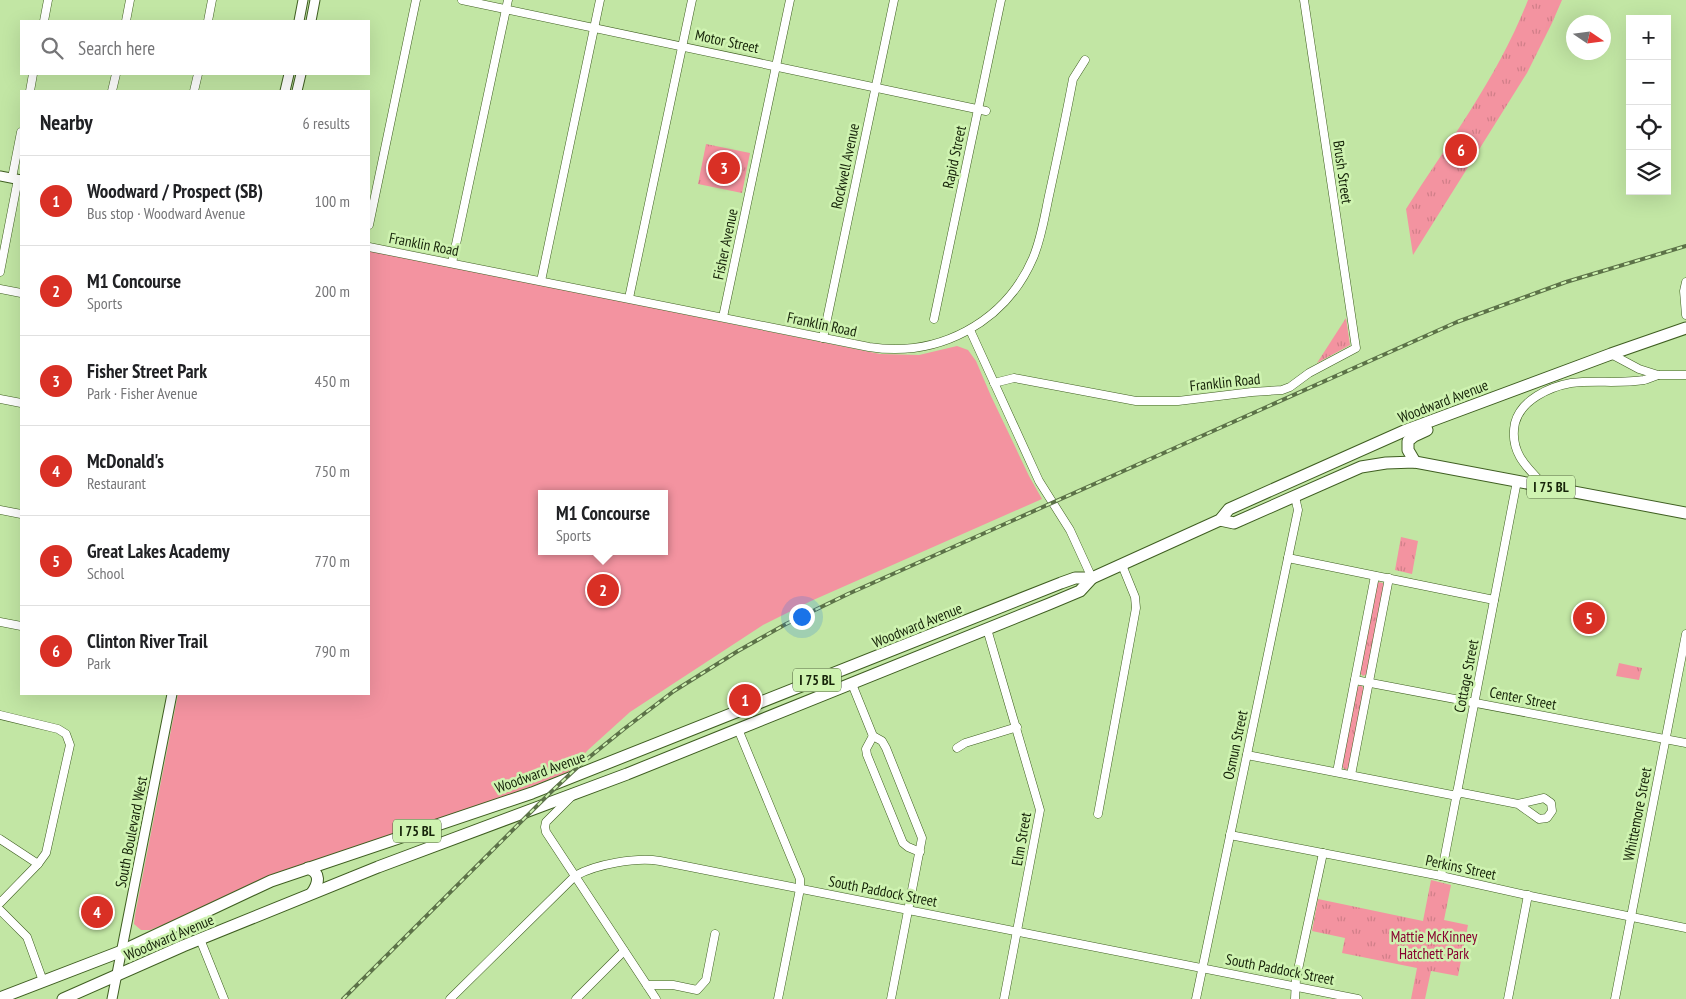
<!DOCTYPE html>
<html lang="en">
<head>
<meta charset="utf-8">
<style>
	body { margin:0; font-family:"PT Sans Narrow",sans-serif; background:#f6f6f6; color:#202124 }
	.controls { position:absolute; right:15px; top:15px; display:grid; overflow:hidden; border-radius:0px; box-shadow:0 5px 20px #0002 }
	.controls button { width:45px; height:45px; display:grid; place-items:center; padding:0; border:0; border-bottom:1px solid #e0e0e0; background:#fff; color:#202124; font:25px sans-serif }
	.compass { position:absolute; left:1566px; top:15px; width:45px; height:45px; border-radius:50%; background:#fff; box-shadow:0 5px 20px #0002; rotate:103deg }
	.you { position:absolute; left:801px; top:616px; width:18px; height:18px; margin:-12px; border:4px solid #fff; border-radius:50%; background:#1a73e8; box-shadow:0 0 0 8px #1a73e833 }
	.badge { display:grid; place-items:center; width:32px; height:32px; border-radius:50%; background:#d93025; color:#fff; font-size:16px; font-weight:700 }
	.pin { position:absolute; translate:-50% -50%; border:2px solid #fff; box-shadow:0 1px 5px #0006 }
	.popup { position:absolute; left:538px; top:490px; width:130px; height:65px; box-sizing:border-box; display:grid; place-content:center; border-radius:0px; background:#fff; filter:drop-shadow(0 1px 4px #0005); font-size:16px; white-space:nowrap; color:#757577 }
	.popup b { font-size:19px; color:#202124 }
	.popup::after { content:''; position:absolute; left:50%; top:100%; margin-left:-10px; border:10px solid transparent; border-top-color:#fff }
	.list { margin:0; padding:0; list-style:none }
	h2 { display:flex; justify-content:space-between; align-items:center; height:65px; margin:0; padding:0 20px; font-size:21px }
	h2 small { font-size:16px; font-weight:400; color:#757577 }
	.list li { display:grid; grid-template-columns:32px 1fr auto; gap:15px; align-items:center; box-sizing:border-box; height:90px; padding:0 20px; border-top:1px solid #e0e0e0 }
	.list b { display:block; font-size:19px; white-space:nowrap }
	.list p { margin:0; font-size:16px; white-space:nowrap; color:#757577 }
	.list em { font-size:16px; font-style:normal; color:#757577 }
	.icon { flex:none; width:28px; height:28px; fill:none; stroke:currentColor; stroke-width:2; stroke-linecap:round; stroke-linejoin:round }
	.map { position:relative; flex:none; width:1686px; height:999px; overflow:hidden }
	.search { position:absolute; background:#fff; box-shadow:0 5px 20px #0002; left:20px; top:20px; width:350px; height:55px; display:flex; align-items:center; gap:12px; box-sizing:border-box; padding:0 18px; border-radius:0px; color:#757577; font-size:19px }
	.panel { position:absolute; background:#fff; box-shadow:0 5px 20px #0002; left:20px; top:90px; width:350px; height:605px; border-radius:0px }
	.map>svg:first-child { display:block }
	.grass { fill:url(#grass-tufts) }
	.garden { fill:#f393a0; fill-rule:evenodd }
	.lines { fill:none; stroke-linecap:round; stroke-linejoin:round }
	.minor-casing { stroke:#3f5e21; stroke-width:9 }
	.tertiary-casing { stroke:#3f5e21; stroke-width:11 }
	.primary-casing { stroke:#3f5e21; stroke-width:13 }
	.minor { stroke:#fff; stroke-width:8 }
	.tertiary { stroke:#fff; stroke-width:9 }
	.primary { stroke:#fff; stroke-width:11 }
	.rail-casing { stroke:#5c7248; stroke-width:4 }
	.rail { stroke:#cff3b1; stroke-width:2; stroke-dasharray:5.5; stroke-linecap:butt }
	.labels { text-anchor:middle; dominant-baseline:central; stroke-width:5; stroke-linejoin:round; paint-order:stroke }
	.shield { fill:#cff3b1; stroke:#4e613b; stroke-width:1 }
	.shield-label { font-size:14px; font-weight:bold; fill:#162309 }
	.street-label { font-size:15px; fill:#162309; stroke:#cff3b1 }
	.park-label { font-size:15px; fill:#870030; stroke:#cff3b1 }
</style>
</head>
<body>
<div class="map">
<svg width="1686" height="999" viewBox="0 0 1686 999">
	<defs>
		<pattern id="grass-tufts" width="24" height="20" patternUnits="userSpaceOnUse" patternTransform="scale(1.25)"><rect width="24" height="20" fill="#f393a0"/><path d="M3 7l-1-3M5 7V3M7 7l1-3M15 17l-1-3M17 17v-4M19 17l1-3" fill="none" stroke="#d07e88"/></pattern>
	</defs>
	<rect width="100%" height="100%" fill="#c2e6a4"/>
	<g class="grass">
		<path d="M1528 0H1562L1552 23 1527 73 1413 255 1406 209C1449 142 1499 75 1528 0Z"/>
		<path d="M706 144 750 153 742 193 698 184Z"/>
		<path d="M1346 318 1350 345 1317 363Z"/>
		<path d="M1401 537 1418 541 1412 574 1395 570Z"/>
		<path d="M1378 582 1383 583 1384 586 1367 674 1363 676 1360 673 1376 584Z"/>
		<path d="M1619 663 1642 668 1639 680 1616 676Z"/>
		<path d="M1361 685 1364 689 1349 768 1345 770 1341 765 1356 688Z"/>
		<path d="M1431 880 1451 885 1444 920 1468 925 1458 976 1431 971 1425 999H1411L1417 968 1342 953 1345 938 1312 931 1318 899 1423 921Z"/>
	</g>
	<path class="garden" d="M369 250 880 354 919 355 957 346 968 350 976 361 991 396 1029 476 1042 499 811 601 763 625 630 712 588 750 567 773 202 909 150 930H141L134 924 135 915 178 694H369ZM542 494H664V551H542Z"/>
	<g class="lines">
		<defs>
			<g id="minor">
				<path d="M462 0 986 111"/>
				<path d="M44 21 48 0"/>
				<path d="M126 21 130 0"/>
				<path d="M208 21 212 0"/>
				<path d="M30 91 33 74"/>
				<path d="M112 91 116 74"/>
				<path d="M194 91 198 74"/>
				<path d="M12 178 21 132"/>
				<path d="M369 225 416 0"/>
				<path d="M369 247 869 347C938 358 1005 323 1033 258 1042 237 1045 213 1050 191 1058 154 1066 116 1073 79L1085 60"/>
				<path d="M452 263 508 0"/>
				<path d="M0 272 18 179"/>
				<path d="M541 281 600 0"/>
				<path d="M1686 282 1684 291 1686 315"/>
				<path d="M0 289 21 293"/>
				<path d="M629 298 692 0"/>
				<path d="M723 317 790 0"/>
				<path d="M934 319 1001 0"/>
				<path d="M970 330 1039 481 1070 530 1092 578"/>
				<path d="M823 338 894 0"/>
				<path d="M1611 354 1639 369 1658 375H1686"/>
				<path d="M994 383 1014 378 1136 401H1178L1252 392 1282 390 1290 387 1309 373 1356 348 1304 0"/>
				<path d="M0 399 21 403"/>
				<path d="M1544 485C1526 467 1509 451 1515 423 1521 400 1549 387 1571 383 1595 380 1620 384 1644 380 1648 379 1653 377 1658 375"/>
				<path d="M0 510 21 514"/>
				<path d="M1288 558 1494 600"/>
				<path d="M0 622 21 626"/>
				<path d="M987 629 1040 810 1004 999"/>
				<path d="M1355 680 1686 743"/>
				<path d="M852 684 873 736 882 741 886 748 922 838 891 999"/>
				<path d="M0 715 58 729 66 734 70 745 46 853 38 864 0 903"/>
				<path d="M738 729 800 879V889L778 999"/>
				<path d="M873 736 866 749 867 755 903 843 908 847 920 852"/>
				<path d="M957 748 965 743 1017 727"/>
				<path d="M1247 755 1457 796"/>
				<path d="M1337 772 1375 576"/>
				<path d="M1351 775 1389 578"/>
				<path d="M1457 792 1518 804 1539 819 1547 818 1552 811 1551 803 1544 798 1518 804"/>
				<path d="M571 797 546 822 545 827 546 832 656 999"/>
				<path d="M1098 814 1136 608 1135 597 1122 565"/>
				<path d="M1230 835 1441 876 1535 897 1686 928"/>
				<path d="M0 839 38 864"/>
				<path d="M1441 876 1517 481"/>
				<path d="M0 910 27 937 43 981"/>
				<path d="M200 939 224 999"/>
				<path d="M647 985H673L697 990 706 980 715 934"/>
				<path d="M450 999 575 876C596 864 637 857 660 861L1358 999"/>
				<path d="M576 999 624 951"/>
				<path d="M1196 999 1298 510 1295 497"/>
				<path d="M1295 999 1296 979 1323 853"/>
				<path d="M1508 999 1528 895"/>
				<path d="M1615 999 1686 634"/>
			</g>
			<g id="tertiary">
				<path d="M299 21 303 0"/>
				<path d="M311 21 315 0"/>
				<path d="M285 91 289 74"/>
				<path d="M297 91 301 74"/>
				<path d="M0 176 21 180"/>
				<path d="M112 999 172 694"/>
			</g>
			<g id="primary">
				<path d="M1415 462 1408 450V441L1414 436 1427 430"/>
				<path d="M1220 520 1234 523 1361 467 1386 463 1415 462 1686 513"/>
				<path d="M308 868C321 873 319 883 312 893"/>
				<path d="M0 998 122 951 271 881 532 793 1061 583 1075 578H1092L1220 520 1229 509 1404 431 1611 354 1686 328"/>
				<path d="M63 999 183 946 378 867 627 774 1049 604 1080 591 1092 578"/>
			</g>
		</defs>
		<use href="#minor" class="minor-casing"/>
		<use href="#tertiary" class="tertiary-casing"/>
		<use href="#primary" class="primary-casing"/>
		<use href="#minor" class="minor"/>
		<use href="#tertiary" class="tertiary"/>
		<use href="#primary" class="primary"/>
		<defs>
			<path id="rail" d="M343 999 551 792 582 763 624 729 674 691 738 651 786 624 848 594 1457 322 1566 282 1686 246"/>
		</defs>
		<use href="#rail" class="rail-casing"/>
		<use href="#rail" class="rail"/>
	</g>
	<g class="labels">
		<g class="shield">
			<rect x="1527" y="475.5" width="48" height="23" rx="4"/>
			<rect x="793" y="668.5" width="48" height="23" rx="4"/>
			<rect x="393" y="819.5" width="48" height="23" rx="4"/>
		</g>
		<g class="shield-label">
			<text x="1551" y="487">I 75 BL</text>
			<text x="817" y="680">I 75 BL</text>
			<text x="417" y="831">I 75 BL</text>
		</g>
		<g class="street-label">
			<text transform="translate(727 41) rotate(12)">Motor Street</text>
			<text transform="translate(954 157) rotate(-78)">Rapid Street</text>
			<text transform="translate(845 166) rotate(-78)">Rockwell Avenue</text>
			<text transform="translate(1343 172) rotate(82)">Brush Street</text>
			<text transform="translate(424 244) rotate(11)">Franklin Road</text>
			<text transform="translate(725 244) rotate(-78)">Fisher Avenue</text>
			<text transform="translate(822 324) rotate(12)">Franklin Road</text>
			<text transform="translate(1225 382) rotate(-6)">Franklin Road</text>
			<text transform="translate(1443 401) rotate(-21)">Woodward Avenue</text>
			<text transform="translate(917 625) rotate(-22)">Woodward Avenue</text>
			<text transform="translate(1466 676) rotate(-79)">Cottage Street</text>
			<text transform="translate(1523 698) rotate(11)">Center Street</text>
			<text transform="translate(1235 745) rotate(-78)">Osmun Street</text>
			<text transform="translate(540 772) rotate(-20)">Woodward Avenue</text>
			<text transform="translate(1637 814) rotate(-79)">Whittemore Street</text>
			<text transform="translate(131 832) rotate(-79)">South Boulevard West</text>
			<text transform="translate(1021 839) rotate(-80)">Elm Street</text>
			<text transform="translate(1461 867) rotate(12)">Perkins Street</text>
			<text transform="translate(883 891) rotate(11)">South Paddock Street</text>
			<text transform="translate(169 937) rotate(-23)">Woodward Avenue</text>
			<text transform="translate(1280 969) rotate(11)">South Paddock Street</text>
		</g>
		<g class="park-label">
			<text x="1434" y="936">Mattie McKinney<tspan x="1434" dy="17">Hatchett Park</tspan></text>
		</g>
	</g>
</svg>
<div class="controls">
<button>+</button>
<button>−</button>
<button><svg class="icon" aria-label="locate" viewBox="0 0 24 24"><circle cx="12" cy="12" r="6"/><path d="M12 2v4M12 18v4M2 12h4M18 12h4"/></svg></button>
<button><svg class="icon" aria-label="layers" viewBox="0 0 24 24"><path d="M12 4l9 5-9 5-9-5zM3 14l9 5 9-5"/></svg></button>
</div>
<svg class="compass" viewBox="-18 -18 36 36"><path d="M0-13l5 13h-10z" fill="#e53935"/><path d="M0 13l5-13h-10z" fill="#757577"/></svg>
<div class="you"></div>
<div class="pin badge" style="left:745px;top:700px">1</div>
<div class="pin badge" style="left:603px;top:590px">2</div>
<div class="popup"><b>M1 Concourse</b>Sports</div>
<div class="pin badge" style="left:724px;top:168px">3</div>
<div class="pin badge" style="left:97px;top:912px">4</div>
<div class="pin badge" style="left:1589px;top:618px">5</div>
<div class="pin badge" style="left:1461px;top:150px">6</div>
<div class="search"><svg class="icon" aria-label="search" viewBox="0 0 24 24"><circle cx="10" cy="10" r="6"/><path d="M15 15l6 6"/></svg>Search here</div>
<section class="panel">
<h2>Nearby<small>6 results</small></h2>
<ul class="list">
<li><span class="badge">1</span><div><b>Woodward / Prospect (SB)</b><p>Bus stop · Woodward Avenue</p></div><em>100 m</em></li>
<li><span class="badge">2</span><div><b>M1 Concourse</b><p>Sports</p></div><em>200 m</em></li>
<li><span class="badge">3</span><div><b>Fisher Street Park</b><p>Park · Fisher Avenue</p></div><em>450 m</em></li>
<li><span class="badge">4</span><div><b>McDonald's</b><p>Restaurant</p></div><em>750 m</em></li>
<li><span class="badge">5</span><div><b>Great Lakes Academy</b><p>School</p></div><em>770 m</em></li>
<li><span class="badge">6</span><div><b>Clinton River Trail</b><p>Park</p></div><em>790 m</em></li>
</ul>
</section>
</div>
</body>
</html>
